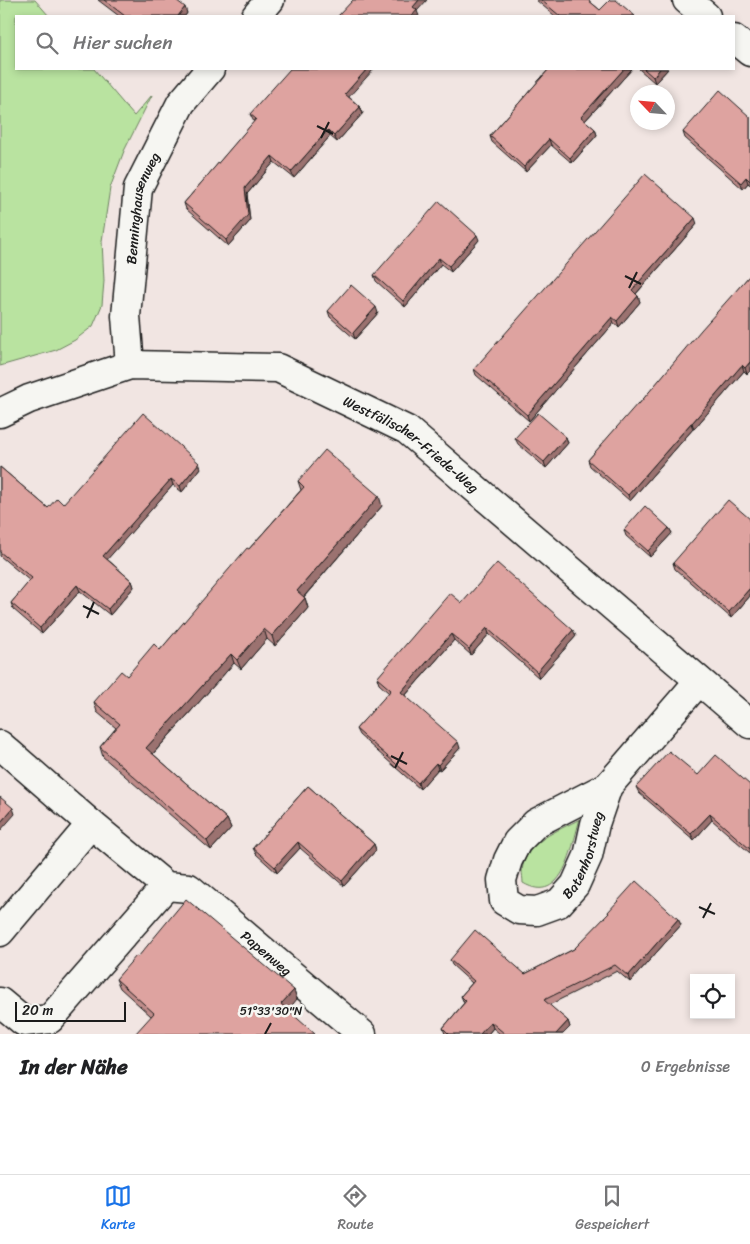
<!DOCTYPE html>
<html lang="de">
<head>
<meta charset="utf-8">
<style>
	body { margin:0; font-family:Sriracha,sans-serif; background:#f2f2f2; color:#202124 }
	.controls { position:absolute; right:15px; bottom:15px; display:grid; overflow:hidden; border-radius:0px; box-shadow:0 2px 8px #0003 }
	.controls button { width:45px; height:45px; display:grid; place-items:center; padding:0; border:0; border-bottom:1px solid #e0e0e0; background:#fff; color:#202124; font:25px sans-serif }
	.compass { position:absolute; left:630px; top:85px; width:45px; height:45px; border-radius:50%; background:#fff; box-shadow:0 2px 8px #0003; rotate:296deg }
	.scale { position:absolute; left:15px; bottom:12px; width:111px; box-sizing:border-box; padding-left:5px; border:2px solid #1c1c1c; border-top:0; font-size:14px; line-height:18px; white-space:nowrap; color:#1c1c1c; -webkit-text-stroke:4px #f6f6f2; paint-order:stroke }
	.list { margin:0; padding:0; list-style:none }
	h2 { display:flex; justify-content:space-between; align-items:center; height:65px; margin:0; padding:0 20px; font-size:21px }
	h2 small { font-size:16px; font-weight:400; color:#757577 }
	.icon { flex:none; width:28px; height:28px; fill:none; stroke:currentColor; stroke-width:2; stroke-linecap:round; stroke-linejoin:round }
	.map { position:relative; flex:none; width:750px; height:1034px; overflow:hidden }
	.search { position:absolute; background:#fff; box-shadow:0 2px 8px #0003; left:15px; right:15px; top:15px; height:55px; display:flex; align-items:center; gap:12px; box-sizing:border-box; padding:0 18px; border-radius:0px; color:#757577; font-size:19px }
	.sheet { height:140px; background:#fff }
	nav { display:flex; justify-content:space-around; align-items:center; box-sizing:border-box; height:70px; border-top:1px solid #e0e0e0; background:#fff; font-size:14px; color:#757577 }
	nav a { display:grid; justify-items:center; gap:2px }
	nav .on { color:#1a73e8 }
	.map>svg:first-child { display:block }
	.green { fill:#b9e3a0; stroke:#6a805e }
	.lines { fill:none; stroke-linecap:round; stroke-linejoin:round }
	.minor-casing { stroke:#1c1c1c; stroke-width:31 }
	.minor { stroke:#f6f6f2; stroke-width:28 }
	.wall { fill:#bf8c8a; stroke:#1c1c1c }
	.shaded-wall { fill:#9b7270; stroke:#1c1c1c }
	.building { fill:#dea3a0; stroke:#1c1c1c }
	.ticks { fill:none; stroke:#1c1c1c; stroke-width:2 }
	.labels { text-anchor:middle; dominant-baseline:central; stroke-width:5; stroke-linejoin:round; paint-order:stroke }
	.street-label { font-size:14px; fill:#1c1c1c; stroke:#f6f6f2 }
	.ticks-label { font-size:12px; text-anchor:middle; fill:#1c1c1c; stroke:#f6f6f2; stroke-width:5; stroke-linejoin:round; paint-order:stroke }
</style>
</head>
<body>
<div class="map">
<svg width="750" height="1034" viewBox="0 0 750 1034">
	<rect width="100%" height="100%" fill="#f1e5e2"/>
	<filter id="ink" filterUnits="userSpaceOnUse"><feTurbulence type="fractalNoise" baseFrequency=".02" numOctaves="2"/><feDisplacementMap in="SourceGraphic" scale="10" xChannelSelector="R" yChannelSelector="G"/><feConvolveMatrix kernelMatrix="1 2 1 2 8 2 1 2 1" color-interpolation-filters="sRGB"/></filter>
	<g filter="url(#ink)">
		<g class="green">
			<path d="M0 0H35L49 16H16V69H94L134 116 152 95 124 151 110 188 102 241 104 281 102 305 93 326 75 340 56 350 0 366Z"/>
			<path d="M580 819C572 844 564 907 523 883 523 879 522 874 522 871 525 841 558 831 580 819Z"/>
		</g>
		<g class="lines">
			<defs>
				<g id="minor">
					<path d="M687 0 706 16"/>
					<path d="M256 16 270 0"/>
					<path d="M734 39 750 52"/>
					<path id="s1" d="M130 365 126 316 138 188 181 103 210 69"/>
					<path id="s2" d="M0 413 29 399 130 365 278 368 407 430 750 724"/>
					<path id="s3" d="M0 745 91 824 166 886 189 888 362 1034"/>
					<path id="s4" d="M608 786 536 823 517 842 508 860 502 880 504 901 519 910 537 911 559 903 575 885 588 856 595 824 608 786 699 681"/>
					<path d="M0 932 91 824"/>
					<path d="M0 1002 24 1022 50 1019 166 886"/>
				</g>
			</defs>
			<use href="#minor" class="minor-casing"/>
			<use href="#minor" class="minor"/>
		</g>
		<g class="wall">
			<path d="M98 0H176L187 13 185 16H119Z"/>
			<path d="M536 0H588L600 10 635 16H555Z"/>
			<path d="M549 69H632L585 121 595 129 597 135 572 163 551 145 526 172 492 142 490 136Z"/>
			<path d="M639 69H668L655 83Z"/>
			<path d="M349 97 360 107 363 113 337 142 330 136 294 178 274 162 247 194 250 221 228 246 186 209 184 203 254 122 250 114Z"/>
			<path d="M750 117V185L748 183 743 189 685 138 683 132Z"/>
			<path d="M697 224 636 294 638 296 640 302 619 327 614 323 529 421 476 375 474 369Z"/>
			<path d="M479 240 451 272 441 264 405 307 376 281 374 275Z"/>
			<path d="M750 275V371L747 374 744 371 694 429H693L630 501 590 466 588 460 639 404Z"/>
			<path d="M328 311 378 313 355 339 330 317Z"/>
			<path d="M566 437 568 443 546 468 518 444 515 438Z"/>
			<path d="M0 467 48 508 201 468 182 492 173 485 107 559 132 581 134 587 110 615 80 591 42 634 13 609 11 603 30 581 0 556Z"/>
			<path d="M298 481 382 506 304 597 305 598 308 608 275 646 267 639 241 669 234 663 153 754 227 819 231 828 211 850 103 757 100 747 116 728 97 712 94 702 160 650 301 490Z"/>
			<path d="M750 519V596L731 618 675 569 673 563Z"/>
			<path d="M669 528 672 533 650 557 626 536 624 530Z"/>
			<path d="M462 603 576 636 539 678 489 634 471 655 454 640 405 696 460 748 440 770 438 769 420 789 359 735 356 729 389 693 379 684 377 678Z"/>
			<path d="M698 775 750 785V853L712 820 694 840 639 793 636 787Z"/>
			<path d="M308 786 374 844 376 850 344 886 300 848 277 873 256 854 253 848Z"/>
			<path d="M608 912 678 919 681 925 630 982 617 971 549 1005 568 1021 570 1027 563 1034H500L493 1028 488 1034H445L443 1028 464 1003 461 996 472 983 452 965 450 960 525 974 574 949 609 914Z"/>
			<path d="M138 957 294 990 297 999 151 1016 120 988 116 979Z"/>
		</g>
		<g class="shaded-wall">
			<path d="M419 0H427L417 11 419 16H412L413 7Z"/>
			<path d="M185 7 187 13 185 16H178Z"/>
			<path d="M367 69H374L347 99 345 94Z"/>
			<path d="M624 69H632L583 123 581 117Z"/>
			<path d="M660 69H668L655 83 653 77Z"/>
			<path d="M360 107 363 113 337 142 334 136Z"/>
			<path d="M595 129 597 135 572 163 570 158Z"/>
			<path d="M328 130 330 136 294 178 291 172Z"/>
			<path d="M549 139 551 145 526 172 524 167Z"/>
			<path d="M272 156 274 162 247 194 250 221 228 246 226 240 245 188Z"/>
			<path d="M746 177 748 183 743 189 741 183Z"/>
			<path d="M695 218 697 224 634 296 632 290Z"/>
			<path d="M477 235 479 240 451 272 449 266Z"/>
			<path d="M439 258 441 264 405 307 403 301Z"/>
			<path d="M638 296 640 302 619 327 617 321Z"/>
			<path d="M376 307 378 313 355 339 353 333Z"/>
			<path d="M612 317 614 323 529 421 527 415Z"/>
			<path d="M750 362V371L747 374 745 368Z"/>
			<path d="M742 365 744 371 694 429 692 423Z"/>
			<path d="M691 423 693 429 630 501 628 495Z"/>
			<path d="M566 437 568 443 546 468 544 462Z"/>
			<path d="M199 463 201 468 182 492 180 486Z"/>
			<path d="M171 479 173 485 105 562 103 556Z"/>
			<path d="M379 496 382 506 300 601 297 591Z"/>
			<path d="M669 528 672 533 650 557 648 551Z"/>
			<path d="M132 581 134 587 110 615 108 609Z"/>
			<path d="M77 585 80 591 42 634 40 628Z"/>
			<path d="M750 588V596L731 618 729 612Z"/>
			<path d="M305 598 308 608 275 646 272 636Z"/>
			<path d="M487 628 489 634 471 655 469 649Z"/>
			<path d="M264 629 267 639 241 669 237 660Z"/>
			<path d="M573 630 576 636 539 678 537 672Z"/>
			<path d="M451 634 454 640 403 698 401 692Z"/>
			<path d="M231 654 234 663 150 757 146 748Z"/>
			<path d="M458 742 460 748 440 770 438 765Z"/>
			<path d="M436 763 438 769 420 789 418 783Z"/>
			<path d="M13 808 15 814 0 831V823Z"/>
			<path d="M710 814 712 820 694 840 691 834Z"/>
			<path d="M227 819 231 828 211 850 207 841Z"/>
			<path d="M298 842 300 848 277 873 275 867Z"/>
			<path d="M374 844 376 850 344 886 342 881Z"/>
			<path d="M678 919 681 925 630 982 628 976Z"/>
			<path d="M294 990 297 999 285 1014 281 1004Z"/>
			<path d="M568 1021 570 1027 563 1034H556Z"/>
			<path d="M491 1022 493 1028 488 1034H480Z"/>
		</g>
		<g class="building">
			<path d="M104 0H176L185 7 178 16H125Z"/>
			<path d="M353 0H419L413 7 417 10 412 16H338Z"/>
			<path d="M541 0H588L600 10 610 0H616L635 16H560Z"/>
			<path d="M290 69H367L345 94 360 107 334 136 328 130 291 172 272 156 245 188 248 215 226 240 184 203 256 119 250 114Z"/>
			<path d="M549 69H624L581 117 595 129 570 158 549 139 524 167 490 136Z"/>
			<path d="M644 69H660L653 77Z"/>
			<path d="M720 90 750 117V181L746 177 741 183 683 132Z"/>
			<path d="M645 174 695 218 632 290 638 296 617 321 612 317 527 415 474 369Z"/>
			<path d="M439 201 477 235 449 266 439 258 403 301 374 275Z"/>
			<path d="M750 275V362L745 368 742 365 692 423H691L628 495 588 460 638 403 639 404 701 330Z"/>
			<path d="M351 285 376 307 353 333 328 311Z"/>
			<path d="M143 413 199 463 180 486 171 479 103 556 132 581 108 609 77 585 40 628 11 603 32 578 0 552V467L48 508 57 498 63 504Z"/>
			<path d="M538 413 566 437 544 462 515 438Z"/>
			<path d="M325 450 379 496 297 591 305 598 272 636 264 629 237 660 231 654 146 748 227 819 207 841 100 747 120 724 94 702 121 671 127 676 154 644 160 650 247 548 249 549 304 487 298 481Z"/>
			<path d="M728 500 750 519V588L729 612 673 563Z"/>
			<path d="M645 506 669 528 648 551 624 530Z"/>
			<path d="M497 563 573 630 537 672 487 628 469 649 451 634 401 692 458 742 438 765 436 763 418 783 356 729 391 690 377 678 450 593 462 603Z"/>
			<path d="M669 751 698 775 716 755 750 785V849L710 814 691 834 636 787Z"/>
			<path d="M308 786 374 844 342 881 298 842 275 867 253 848Z"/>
			<path d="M0 797 13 808 0 823Z"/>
			<path d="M636 881 678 919 628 976 615 965 544 1000 568 1021 556 1034H505L491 1022 480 1034H449L443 1028 466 1001 461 996 474 981 450 960 475 930 525 974 574 949 609 913 608 912Z"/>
			<path d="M186 899 294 990 281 1004 315 1034H135L154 1013 116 979 136 956 138 957Z"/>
		</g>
	</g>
	<path class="ticks" d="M317 126 333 134M321 138 329 122M625 276 641 284M629 288 637 272M83 606 99 614M87 618 94 602M391 756 407 764M395 768 403 752M699 907 715 914M703 918 711 903M265 1034 271 1023"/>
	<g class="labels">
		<g class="street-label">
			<text stroke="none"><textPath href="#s1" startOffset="159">Benninghausenweg</textPath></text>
			<text stroke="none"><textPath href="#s2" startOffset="441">Westfälischer-Friede-Weg</textPath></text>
			<text stroke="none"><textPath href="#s4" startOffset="284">Batenhorstweg</textPath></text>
			<text stroke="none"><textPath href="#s3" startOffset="342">Papenweg</textPath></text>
		</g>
	</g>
	<g class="ticks-label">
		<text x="271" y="1015">51°33'30"N</text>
	</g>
</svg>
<div class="controls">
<button><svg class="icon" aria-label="locate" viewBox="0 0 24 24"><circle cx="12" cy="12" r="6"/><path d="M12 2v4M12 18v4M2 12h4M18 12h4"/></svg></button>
</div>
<svg class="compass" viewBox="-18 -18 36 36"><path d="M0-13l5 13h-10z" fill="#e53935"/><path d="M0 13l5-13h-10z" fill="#757577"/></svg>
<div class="scale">20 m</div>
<div class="search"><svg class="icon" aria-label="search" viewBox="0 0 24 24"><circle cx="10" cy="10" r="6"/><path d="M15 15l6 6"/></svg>Hier suchen</div>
</div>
<section class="sheet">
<h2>In der Nähe<small>0 Ergebnisse</small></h2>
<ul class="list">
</ul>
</section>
<nav>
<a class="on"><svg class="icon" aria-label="map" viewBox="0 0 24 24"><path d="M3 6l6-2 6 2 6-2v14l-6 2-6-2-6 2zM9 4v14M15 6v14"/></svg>Karte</a>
<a><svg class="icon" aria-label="directions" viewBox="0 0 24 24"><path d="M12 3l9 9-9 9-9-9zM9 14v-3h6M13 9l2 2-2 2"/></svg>Route</a>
<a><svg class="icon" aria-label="saved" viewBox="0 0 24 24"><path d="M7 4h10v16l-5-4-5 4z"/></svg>Gespeichert</a>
</nav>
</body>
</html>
